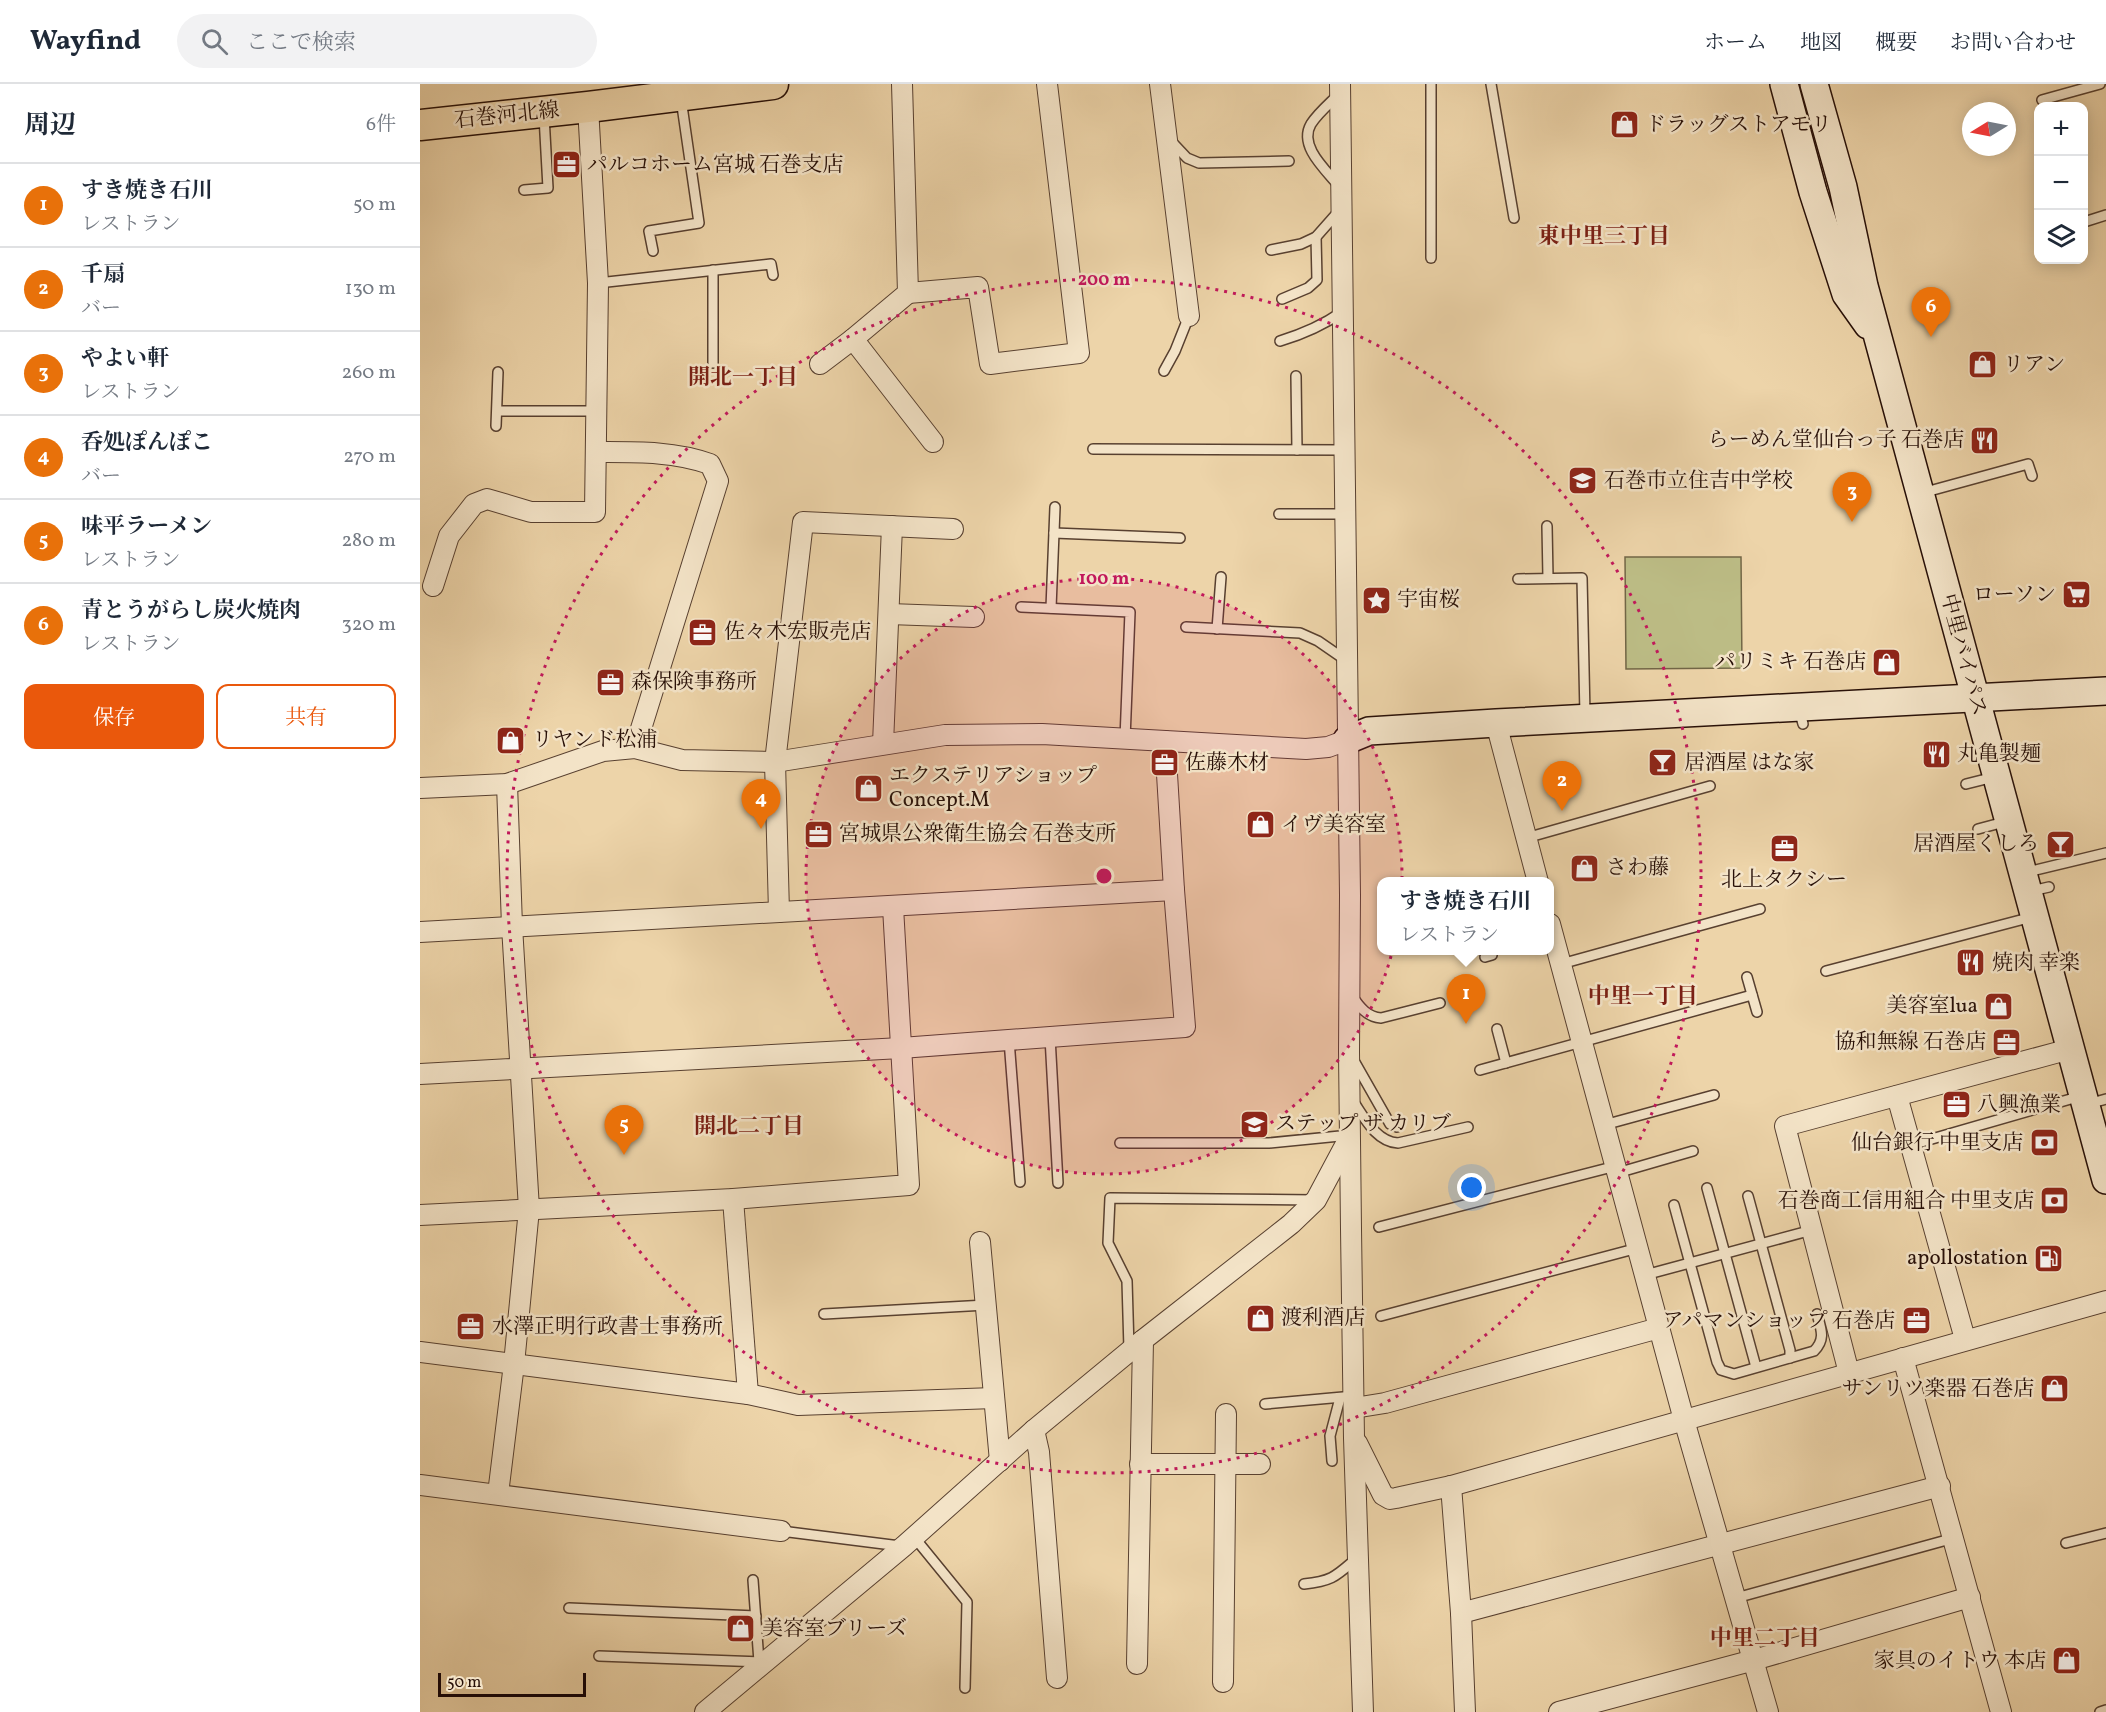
<!DOCTYPE html>
<html lang="ja">
<head>
<meta charset="utf-8">
<style>
	body { margin:0; font-family:Vollkorn,"Noto Serif JP",serif; background:#f2f2f3; color:#1f2937 }
	.controls { position:absolute; right:18px; top:18px; display:grid; overflow:hidden; border-radius:12px; box-shadow:0 3px 15px #0003 }
	.controls button { width:54px; height:54px; display:grid; place-items:center; padding:0; border:0; border-bottom:2px solid #e0e1e3; background:#fff; color:#1f2937; font:30px sans-serif }
	.compass { position:absolute; left:1542px; top:18px; width:54px; height:54px; border-radius:50%; background:#fff; box-shadow:0 3px 15px #0003; rotate:260deg }
	.scale { position:absolute; left:18px; bottom:15px; width:148px; box-sizing:border-box; padding-left:6px; border:3px solid #270f07; border-top:0; font-size:16px; line-height:21px; white-space:nowrap; color:#270f07; -webkit-text-stroke:4px #f3e3c7; paint-order:stroke }
	.you { position:absolute; left:1052px; top:1104px; width:21px; height:21px; margin:-15px; border:4px solid #fff; border-radius:50%; background:#1a73e8; box-shadow:0 0 0 9px #1a73e833 }
	.badge { display:grid; place-items:center; width:39px; height:39px; border-radius:50%; background:#ea580c; color:#fff; font-size:20px; font-weight:700 }
	.pin { position:absolute; translate:-50% -50px; filter:drop-shadow(0 2px 3px #0008) }
	.pin::after { content:''; position:absolute; top:32px; width:21px; height:18px; background:inherit; clip-path:polygon(0 0,100% 0,50% 100%) }
	.popup { position:absolute; left:957px; top:793px; width:177px; height:78px; box-sizing:border-box; display:grid; place-content:center; border-radius:12px; background:#fff; filter:drop-shadow(0 2px 4px #0005); font-size:20px; white-space:nowrap; color:#747a83 }
	.popup b { font-size:22px; color:#1f2937 }
	.popup::after { content:''; position:absolute; left:50%; top:100%; margin-left:-12px; border:12px solid transparent; border-top-color:#fff }
	.list { margin:0; padding:0; list-style:none }
	h2 { display:flex; justify-content:space-between; align-items:center; height:78px; margin:0; padding:0 24px; font-size:26px }
	h2 small { font-size:20px; font-weight:400; color:#747a83 }
	.list li { display:grid; grid-template-columns:39px 1fr auto; gap:18px; align-items:center; box-sizing:border-box; height:84px; padding:0 24px; border-top:2px solid #e0e1e3 }
	.list b { display:block; font-size:22px; white-space:nowrap }
	.list p { margin:0; font-size:20px; white-space:nowrap; color:#747a83 }
	.list em { font-size:20px; font-style:normal; color:#747a83 }
	.actions { display:flex; gap:12px; padding:18px 24px }
	.actions a { flex:1; padding:14px 0; border:2px solid #ea580c; border-radius:12px; text-align:center; font-size:21px; color:#ea580c }
	.actions .main { background:#ea580c; color:#fff }
	.icon { flex:none; width:33px; height:33px; fill:none; stroke:currentColor; stroke-width:2; stroke-linecap:round; stroke-linejoin:round }
	.map { position:relative; flex:none; width:1686px; height:1628px; overflow:hidden }
	header { display:flex; align-items:center; gap:36px; box-sizing:border-box; height:84px; padding:0 30px; background:#fff; border-bottom:2px solid #e0e1e3 }
	header strong { font-size:28px }
	nav { display:flex; gap:33px; margin-inline-start:auto; font-size:21px }
	.search { width:420px; height:54px; background:#f2f2f3; display:flex; align-items:center; gap:15px; box-sizing:border-box; padding:0 21px; border-radius:33px; color:#747a83; font-size:22px }
	main { display:flex }
	aside { flex:1; background:#fff }
	.map>svg:first-child { display:block }
	.green { fill:#bcbc85; stroke:#726646; stroke-width:1.5 }
	.lines { fill:none; stroke-linecap:round; stroke-linejoin:round }
	.lane-casing { stroke:#584030; stroke-width:12 }
	.street-casing { stroke:#584030; stroke-width:22 }
	.secondary-casing { stroke:#270f07; stroke-width:30 }
	.primary-casing { stroke:#270f07; stroke-width:33 }
	.lane { stroke:#f3e3c7; stroke-width:9 }
	.street { stroke:#f3e3c7; stroke-width:20 }
	.secondary { stroke:#f3e3c7; stroke-width:27 }
	.primary { stroke:#edd4a9; stroke-width:30 }
	.ring { fill:none; stroke:#c2185b; stroke-width:3; stroke-dasharray:3 6 }
	.labels { text-anchor:middle; dominant-baseline:central; stroke-width:5; stroke-linejoin:round; paint-order:stroke }
	.street-label { font-size:21px; fill:#270f07; stroke:#f3e3c7 }
	.poi-label { font-size:21px; fill:#270f07; stroke:#f3e3c7; text-anchor:start }
	.neighbourhood-label { font-size:22px; font-weight:bold; fill:#7a1f14; stroke:#f3e3c7 }
	.centre { fill:#c2185b; stroke:#f3e3c7; stroke-width:3 }
	.ring-label { font-size:18px; text-anchor:middle; font-weight:bold; fill:#c2185b; stroke:#f3e3c7; stroke-width:5; stroke-linejoin:round; paint-order:stroke }
</style>
</head>
<body>
<header>
<strong>Wayfind</strong>
<div class="search"><svg class="icon" aria-label="search" viewBox="0 0 24 24"><circle cx="10" cy="10" r="6"/><path d="M15 15l6 6"/></svg>ここで検索</div>
<nav><a>ホーム</a><a>地図</a><a>概要</a><a>お問い合わせ</a></nav>
</header>
<main>
<aside>
<h2>周辺<small>6件</small></h2>
<ul class="list">
<li><span class="badge" style="background:#e8710a">1</span><div><b>すき焼き石川</b><p>レストラン</p></div><em>50 m</em></li>
<li><span class="badge" style="background:#e8710a">2</span><div><b>千扇</b><p>バー</p></div><em>130 m</em></li>
<li><span class="badge" style="background:#e8710a">3</span><div><b>やよい軒</b><p>レストラン</p></div><em>260 m</em></li>
<li><span class="badge" style="background:#e8710a">4</span><div><b>呑処ぽんぽこ</b><p>バー</p></div><em>270 m</em></li>
<li><span class="badge" style="background:#e8710a">5</span><div><b>味平ラーメン</b><p>レストラン</p></div><em>280 m</em></li>
<li><span class="badge" style="background:#e8710a">6</span><div><b>青とうがらし炭火焼肉</b><p>レストラン</p></div><em>320 m</em></li>
</ul>
<div class="actions"><a class="main">保存</a><a>共有</a></div>
</aside>
<div class="map">
<svg width="1686" height="1628" viewBox="0 0 1686 1628">
	<rect width="100%" height="100%" fill="#edd4a9"/>
	<filter id="stains"><feTurbulence type="fractalNoise" baseFrequency=".00333" numOctaves="4"/><feColorMatrix values="0 0 0 0 .2 0 0 0 0 .09 0 0 0 0 .02 0 0 0 .5 -.17"/></filter>
	<radialGradient id="worn" r=".72"><stop offset=".6" stop-color="#630" stop-opacity="0"/><stop offset="1" stop-color="#630" stop-opacity=".3"/></radialGradient>
	<path class="green" d="M1205 473H1321L1322 584 1206 585Z"/>
	<g class="lines">
		<defs>
			<g id="lane">
				<path d="M1011 0V174"/>
				<path d="M1071 0 1094 134"/>
				<path d="M918 11C909 20 898 29 891 40 878 62 906 86 919 102"/>
				<path d="M1622 16 1680 0"/>
				<path d="M751 57 767 74 779 79 869 77"/>
				<path d="M104 106 128 104 124 32"/>
				<path d="M1664 138 1686 131"/>
				<path d="M851 166 881 160 896 153 919 127"/>
				<path d="M233 167 229 147 279 139 261 15"/>
				<path d="M293 186V279"/>
				<path d="M178 199 351 180 353 191"/>
				<path d="M862 215 888 204 897 196 896 153"/>
				<path d="M860 257C883 250 902 242 922 228"/>
				<path d="M744 287 755 267 769 232"/>
				<path d="M876 292 877 366"/>
				<path d="M78 327H177"/>
				<path d="M76 342 78 288"/>
				<path d="M673 365 925 366"/>
				<path d="M1502 409 1608 380 1612 392"/>
				<path d="M859 430H926"/>
				<path d="M1127 442 1128 494"/>
				<path d="M634 449 760 454"/>
				<path d="M1098 495 1162 494 1165 631"/>
				<path d="M601 523 710 528 705 655"/>
				<path d="M631 524 635 423"/>
				<path d="M766 543 880 549 898 557 927 577"/>
				<path d="M797 545 801 493"/>
				<path d="M1379 625 1383 640"/>
				<path d="M1546 700 1574 693"/>
				<path d="M1558 745 1588 737"/>
				<path d="M1106 754 1290 702"/>
				<path d="M1607 788 1686 769"/>
				<path d="M1611 807 1629 803"/>
				<path d="M1065 873 1072 871"/>
				<path d="M1141 880 1340 825"/>
				<path d="M1406 887 1612 833"/>
				<path d="M1327 893 1337 928"/>
				<path d="M933 913C940 924 948 933 961 934L1020 919"/>
				<path d="M1077 945 1086 979"/>
				<path d="M630 953 638 1099"/>
				<path d="M589 956 600 1098"/>
				<path d="M933 975 970 1040 977 1043"/>
				<path d="M1060 986 1332 911"/>
				<path d="M933 1017C944 1033 956 1058 978 1059L1048 1043"/>
				<path d="M1668 1020 1686 1015"/>
				<path d="M1184 1041 1294 1011"/>
				<path d="M700 1059H849L930 1051"/>
				<path d="M1491 1061 1661 1012"/>
				<path d="M1197 1089 1273 1067"/>
				<path d="M1287 1104 1336 1283"/>
				<path d="M1328 1112 1370 1266V1274"/>
				<path d="M1254 1121 1297 1278 1301 1286 1314 1290 1394 1267C1406 1255 1401 1245 1397 1230"/>
				<path d="M959 1143 1196 1082"/>
				<path d="M1225 1191 1392 1146"/>
				<path d="M404 1230 566 1221"/>
				<path d="M961 1232 1218 1164"/>
				<path d="M709 1265 707 1197 688 1159 690 1114 895 1116"/>
				<path d="M845 1320 934 1312"/>
				<path d="M912 1377 910 1352 920 1314"/>
				<path d="M361 1447 480 1462"/>
				<path d="M494 1453 547 1518 545 1604"/>
				<path d="M1646 1459 1686 1449"/>
				<path d="M333 1496 339 1578"/>
				<path d="M884 1500C913 1497 916 1492 937 1474"/>
				<path d="M1316 1514 1534 1454"/>
				<path d="M149 1524 336 1532"/>
				<path d="M179 1572 342 1578"/>
				<path d="M1680 1628 1686 1626"/>
			</g>
			<g id="street">
				<path d="M740 0 769 232"/>
				<path d="M920 0 930 811 929 968 931 1145 934 1354 943 1628"/>
				<path d="M488 209 558 203 570 280 659 269 627 0"/>
				<path d="M433 255 513 358"/>
				<path d="M400 280 433 255 488 209 482 0"/>
				<path d="M177 368C215 368 254 367 290 380L298 397 215 664"/>
				<path d="M13 502 29 452 54 420 67 415 111 428H175L178 199 168 23"/>
				<path d="M469 530 554 533"/>
				<path d="M1076 639 1118 798"/>
				<path d="M463 660 472 442"/>
				<path d="M0 704 87 700 183 667 215 664 262 676 355 678 525 651 622 650 886 665 908 663 927 656"/>
				<path d="M359 828 355 678 383 438 533 445"/>
				<path d="M1130 840 1264 1336 1348 1628"/>
				<path d="M0 848 754 806"/>
				<path d="M0 990 481 964 765 943 754 806 745 657"/>
				<path d="M1477 1012 1545 1255"/>
				<path d="M313 1115 328 1310"/>
				<path d="M0 1131 313 1115 489 1101 473 823"/>
				<path d="M560 1158 580 1377"/>
				<path d="M0 1268 328 1310 378 1321 574 1314"/>
				<path d="M1483 1274 1581 1628"/>
				<path d="M1429 1289 1365 1042 1650 965"/>
				<path d="M934 1324 965 1319 1239 1244"/>
				<path d="M614 1346 619 1368 637 1594"/>
				<path d="M937 1359 963 1411 970 1415 976 1414 1031 1402 1686 1217"/>
				<path d="M720 1380H840"/>
				<path d="M0 1401 361 1447"/>
				<path d="M1031 1402 1041 1529 1045 1628"/>
				<path d="M78 1410 94 1280 109 1125 92 842 87 700"/>
				<path d="M1041 1529 1520 1402"/>
				<path d="M717 1580 723 1256"/>
				<path d="M803 1598 806 1330"/>
				<path d="M285 1628 484 1462 614 1346 723 1256 871 1140 896 1116 928 1056"/>
				<path d="M1139 1628 1334 1576 1550 1513"/>
			</g>
			<g id="secondary">
				<path d="M1364 0 1393 108 1426 210 1448 241"/>
				<path d="M1394 0 1423 103 1444 202 1686 1096"/>
				<path d="M927 656 949 647 1076 639 1686 607"/>
			</g>
			<path id="primary" d="M0 41 168 23 353 0"/>
		</defs>
		<use href="#lane" class="lane-casing"/>
		<use href="#street" class="street-casing"/>
		<use href="#secondary" class="secondary-casing"/>
		<use href="#primary" class="primary-casing"/>
		<use href="#lane" class="lane"/>
		<use href="#street" class="street"/>
		<use href="#secondary" class="secondary"/>
		<use href="#primary" class="primary"/>
	</g>
	<circle cx="684" cy="792" r="298" fill="#c2185b" fill-opacity=".12"/>
	<g class="ring">
		<circle cx="684" cy="792" r="298"/>
		<circle cx="684" cy="792" r="597"/>
	</g>
	<defs>
		<symbol id="shop-square" viewBox="-11 -11 22 22"><rect x="-9" y="-9" width="18" height="18" rx="4" fill="#8f2418" stroke="#f3e3c7"/><path d="M-5-2.5h2.3a2.7 3.5 0 0 1 5.4 0H5L5.5 6h-11ZM-1.5-2.5h3a1.5 2.3 0 0 0-3 0Z" fill="#fff"/></symbol>
		<symbol id="office-square" viewBox="-11 -11 22 22"><rect x="-9" y="-9" width="18" height="18" rx="4" fill="#8f2418" stroke="#f3e3c7"/><path d="M-6-3h4V-5.5h4V-3h4V5H-6ZM-1-4.5V-3h2v-1.5ZM-6 0V1H6V0Z" fill="#fff"/></symbol>
		<symbol id="restaurant-square" viewBox="-11 -11 22 22"><rect x="-9" y="-9" width="18" height="18" rx="4" fill="#8f2418" stroke="#f3e3c7"/><path d="M-5-6h1v4h1v-4h1v4h1v-4h1v5L-1.5 .5V6h-2V.5L-5-1ZM5-6V6H3V1.5H1.5Q1.5-4 5-6Z" fill="#fff"/></symbol>
		<symbol id="school-square" viewBox="-11 -11 22 22"><rect x="-9" y="-9" width="18" height="18" rx="4" fill="#8f2418" stroke="#f3e3c7"/><path d="M0-5L7-2L0 1L-7-2ZM-4 1L0 2.5L4 1V4Q0 6-4 4Z" fill="#fff"/></symbol>
		<symbol id="supermarket-square" viewBox="-11 -11 22 22"><rect x="-9" y="-9" width="18" height="18" rx="4" fill="#8f2418" stroke="#f3e3c7"/><path d="M-6-5.5h2.5l.6 2H6L4.5 2H-2.5L-4.4-4H-6ZM-1.5 3.2a1.3 1.3 0 1 0 .1 0ZM3 3.2a1.3 1.3 0 1 0 .1 0Z" fill="#fff"/></symbol>
		<symbol id="sight-square" viewBox="-11 -11 22 22"><rect x="-9" y="-9" width="18" height="18" rx="4" fill="#8f2418" stroke="#f3e3c7"/><path d="M0-6L1.8-2.2L6-1.7L2.9 1.2L3.7 5.4L0 3.3L-3.7 5.4L-2.9 1.2L-6-1.7L-1.8-2.2Z" fill="#fff"/></symbol>
		<symbol id="bar-square" viewBox="-11 -11 22 22"><rect x="-9" y="-9" width="18" height="18" rx="4" fill="#8f2418" stroke="#f3e3c7"/><path d="M-6-5H6L.8 .8V4.5H3.5V6h-7V4.5H-.8V.8Z" fill="#fff"/></symbol>
		<symbol id="bank-square" viewBox="-11 -11 22 22"><rect x="-9" y="-9" width="18" height="18" rx="4" fill="#8f2418" stroke="#f3e3c7"/><path d="M-6-4H6V4H-6ZM0-2.3a2.3 2.3 0 1 0 0 4.6a2.3 2.3 0 1 0 0-4.6Z" fill="#fff"/></symbol>
		<symbol id="fuel-square" viewBox="-11 -11 22 22"><rect x="-9" y="-9" width="18" height="18" rx="4" fill="#8f2418" stroke="#f3e3c7"/><path d="M-5.5-6h7V0h2V4h1.3V-2.5L3-4.5l.8-.8L6-3V5H2.5V1h-1V6h-7ZM-4.2-4.7v3.2H.2V-4.7Z" fill="#fff"/></symbol>
	</defs>
	<g fill-rule="evenodd">
		<use href="#shop-square" x="1188" y="24" width="33" height="33"/>
		<use href="#office-square" x="130" y="64" width="33" height="33"/>
		<use href="#shop-square" x="1546" y="264" width="33" height="33"/>
		<use href="#restaurant-square" x="1548" y="340" width="33" height="33"/>
		<use href="#school-square" x="1146" y="380" width="33" height="33"/>
		<use href="#supermarket-square" x="1640" y="494" width="33" height="33"/>
		<use href="#sight-square" x="940" y="500" width="33" height="33"/>
		<use href="#office-square" x="266" y="532" width="33" height="33"/>
		<use href="#shop-square" x="1450" y="562" width="33" height="33"/>
		<use href="#office-square" x="174" y="582" width="33" height="33"/>
		<use href="#shop-square" x="74" y="640" width="33" height="33"/>
		<use href="#restaurant-square" x="1500" y="654" width="33" height="33"/>
		<use href="#office-square" x="728" y="662" width="33" height="33"/>
		<use href="#bar-square" x="1226" y="662" width="33" height="33"/>
		<use href="#shop-square" x="432" y="688" width="33" height="33"/>
		<use href="#shop-square" x="824" y="724" width="33" height="33"/>
		<use href="#office-square" x="382" y="734" width="33" height="33"/>
		<use href="#bar-square" x="1624" y="744" width="33" height="33"/>
		<use href="#office-square" x="1348" y="748" width="33" height="33"/>
		<use href="#shop-square" x="1148" y="768" width="33" height="33"/>
		<use href="#restaurant-square" x="1534" y="862" width="33" height="33"/>
		<use href="#shop-square" x="1562" y="906" width="33" height="33"/>
		<use href="#office-square" x="1570" y="942" width="33" height="33"/>
		<use href="#office-square" x="1520" y="1004" width="33" height="33"/>
		<use href="#school-square" x="818" y="1024" width="33" height="33"/>
		<use href="#bank-square" x="1608" y="1042" width="33" height="33"/>
		<use href="#bank-square" x="1618" y="1100" width="33" height="33"/>
		<use href="#fuel-square" x="1612" y="1158" width="33" height="33"/>
		<use href="#shop-square" x="824" y="1218" width="33" height="33"/>
		<use href="#office-square" x="1480" y="1220" width="33" height="33"/>
		<use href="#office-square" x="34" y="1226" width="33" height="33"/>
		<use href="#shop-square" x="1618" y="1288" width="33" height="33"/>
		<use href="#shop-square" x="304" y="1528" width="33" height="33"/>
		<use href="#shop-square" x="1630" y="1560" width="33" height="33"/>
	</g>
	<g class="labels">
		<g class="street-label">
			<text transform="translate(87 32) rotate(-6)">石巻河北線</text>
			<text transform="translate(1543 571) rotate(75)">中里バイパス</text>
		</g>
		<g class="poi-label">
			<text x="1225" y="41">ドラッグストアモリ</text>
			<text x="167" y="81">パルコホーム宮城 石巻支店</text>
			<text x="1583" y="281">リアン</text>
			<text x="1544" y="356" text-anchor="end">らーめん堂仙台っ子 石巻店</text>
			<text x="1184" y="397">石巻市立住吉中学校</text>
			<text x="1636" y="511" text-anchor="end">ローソン</text>
			<text x="977" y="516">宇宙桜</text>
			<text x="304" y="548">佐々木宏販売店</text>
			<text x="1446" y="578" text-anchor="end">パリミキ 石巻店</text>
			<text x="211" y="598">森保険事務所</text>
			<text x="112" y="656">リヤンド松浦</text>
			<text x="1537" y="670">丸亀製麺</text>
			<text x="765" y="679">佐藤木材</text>
			<text x="1264" y="679">居酒屋 はな家</text>
			<text x="469" y="692">エクステリアショップ<tspan x="469" dy="24">Concept.M</tspan></text>
			<text x="861" y="741">イヴ美容室</text>
			<text x="419" y="750">宮城県公衆衛生協会 石巻支所</text>
			<text x="1619" y="760" text-anchor="end">居酒屋くしろ</text>
			<text x="1186" y="784">さわ藤</text>
			<text x="1364" y="796" text-anchor="middle">北上タクシー</text>
			<text x="1572" y="879">焼肉 幸楽</text>
			<text x="1558" y="922" text-anchor="end">美容室lua</text>
			<text x="1566" y="958" text-anchor="end">協和無線 石巻店</text>
			<text x="1557" y="1021">八興漁業</text>
			<text x="855" y="1040">ステップ ザ カリブ</text>
			<text x="1603" y="1059" text-anchor="end">仙台銀行 中里支店</text>
			<text x="1614" y="1117" text-anchor="end">石巻商工信用組合 中里支店</text>
			<text x="1608" y="1174" text-anchor="end">apollostation</text>
			<text x="861" y="1234">渡利酒店</text>
			<text x="1475" y="1237" text-anchor="end">アパマンショップ 石巻店</text>
			<text x="72" y="1243">水澤正明行政書士事務所</text>
			<text x="1614" y="1305" text-anchor="end">サンリツ楽器 石巻店</text>
			<text x="342" y="1545">美容室ブリーズ</text>
			<text x="1626" y="1577" text-anchor="end">家具のイトウ 本店</text>
		</g>
		<g class="neighbourhood-label">
			<text x="1184" y="153">東中里三丁目</text>
			<text x="323" y="294">開北一丁目</text>
			<text x="1223" y="913">中里一丁目</text>
			<text x="329" y="1043">開北二丁目</text>
			<text x="1345" y="1555">中里二丁目</text>
		</g>
	</g>
	<circle cx="684" cy="792" r="9" class="centre"/>
	<g class="ring-label">
		<text x="684" y="201">200 m</text>
		<text x="684" y="500">100 m</text>
	</g>
	<rect width="100%" height="100%" filter="url(#stains)"/>
	<rect width="100%" height="100%" fill="url(#worn)"/>
</svg>
<div class="controls">
<button>+</button>
<button>−</button>
<button><svg class="icon" aria-label="layers" viewBox="0 0 24 24"><path d="M12 4l9 5-9 5-9-5zM3 14l9 5 9-5"/></svg></button>
</div>
<svg class="compass" viewBox="-18 -18 36 36"><path d="M0-13l5 13h-10z" fill="#e53935"/><path d="M0 13l5-13h-10z" fill="#747a83"/></svg>
<div class="scale">50 m</div>
<div class="you"></div>
<div class="pin badge" style="left:1046px;top:940px;background:#e8710a">1</div>
<div class="popup"><b>すき焼き石川</b>レストラン</div>
<div class="pin badge" style="left:1142px;top:727px;background:#e8710a">2</div>
<div class="pin badge" style="left:1432px;top:438px;background:#e8710a">3</div>
<div class="pin badge" style="left:341px;top:745px;background:#e8710a">4</div>
<div class="pin badge" style="left:204px;top:1071px;background:#e8710a">5</div>
<div class="pin badge" style="left:1511px;top:253px;background:#e8710a">6</div>
</div>
</main>
</body>
</html>
